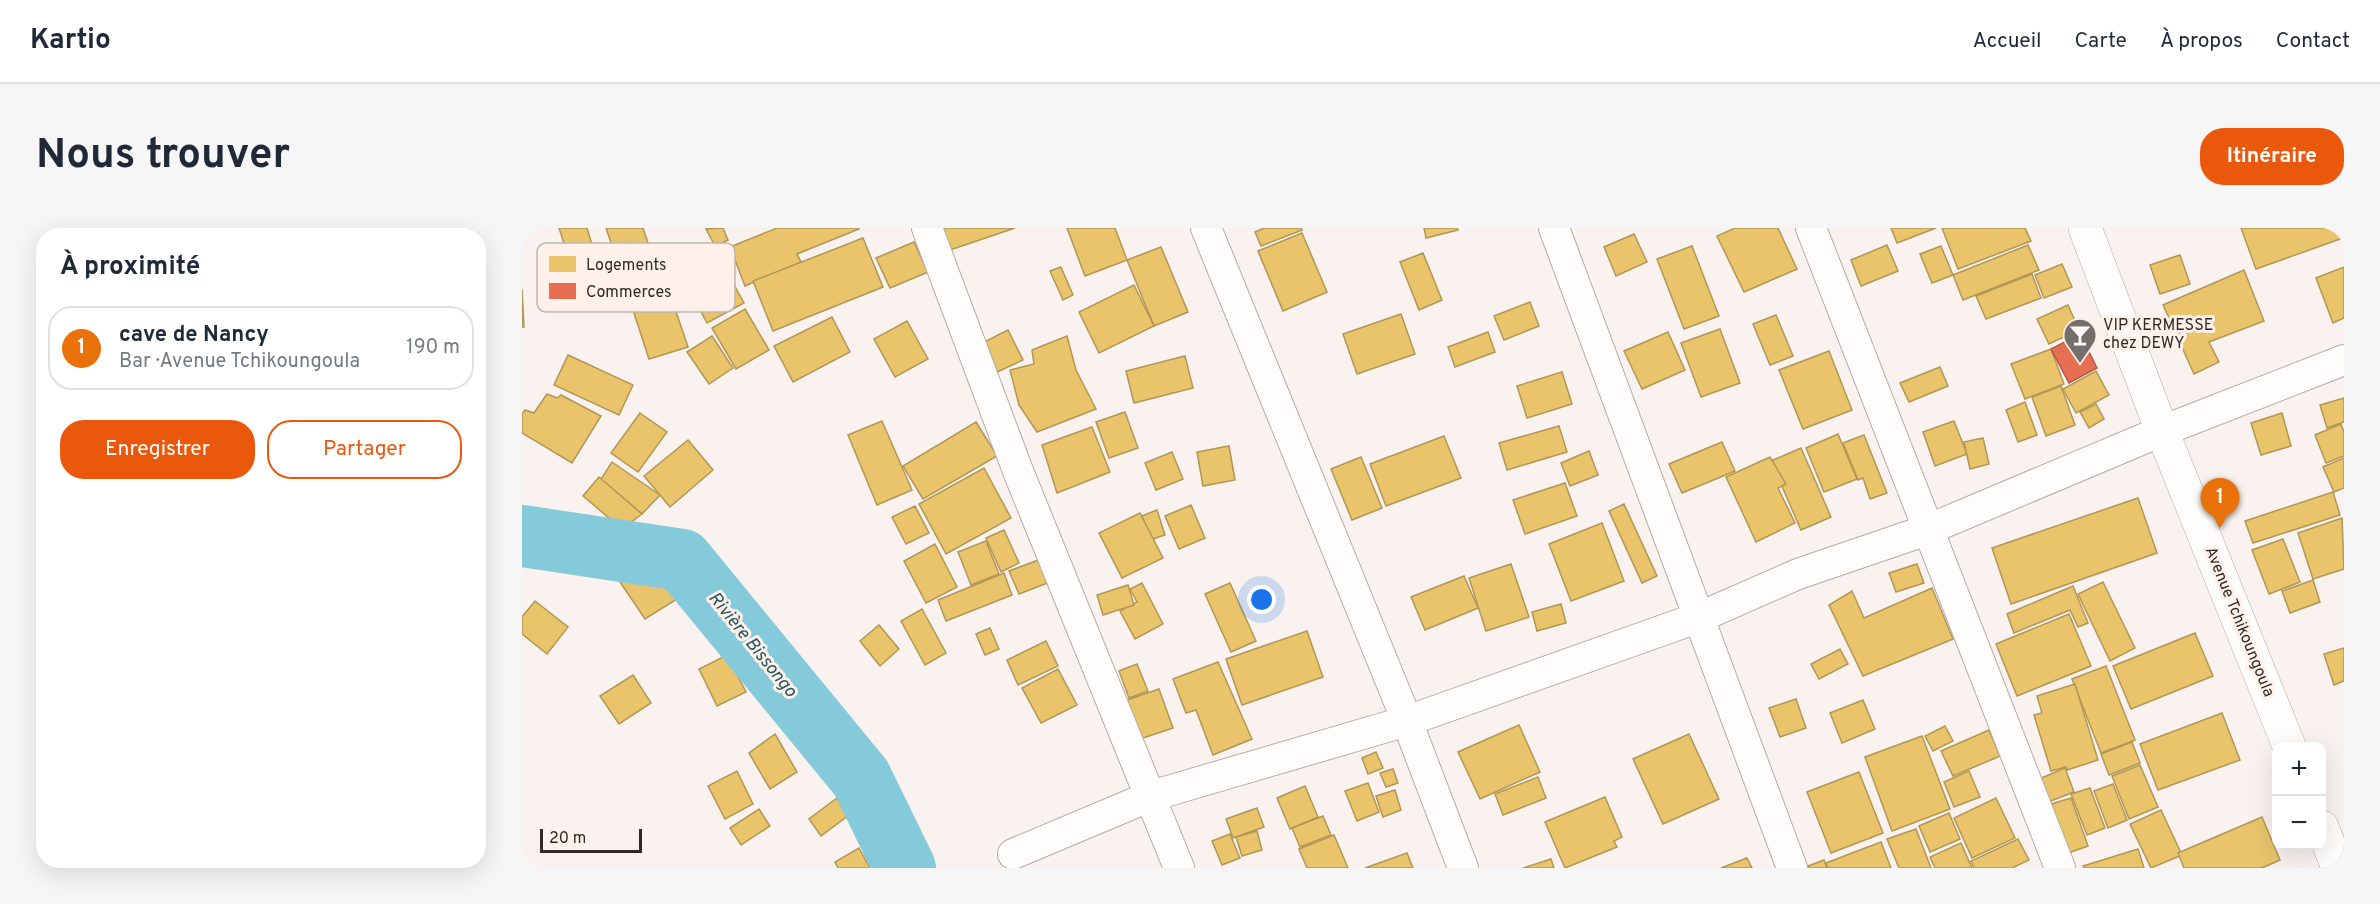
<!DOCTYPE html>
<html lang="fr">
<head>
<meta charset="utf-8">
<style>
	body { margin:0; font-family:Overpass,sans-serif; background:#f6f6f7; color:#1f2937 }
	.controls { position:absolute; right:18px; bottom:18px; display:grid; overflow:hidden; border-radius:12px; box-shadow:0 6px 24px #0002 }
	.controls button { width:54px; height:54px; display:grid; place-items:center; padding:0; border:0; border-bottom:2px solid #e0e1e3; background:#fff; color:#1f2937; font:30px sans-serif }
	.scale { position:absolute; left:18px; bottom:15px; width:102px; box-sizing:border-box; padding-left:6px; border:3px solid #312925; border-top:0; font-size:16px; line-height:21px; white-space:nowrap; color:#312925; -webkit-text-stroke:4px #fdf1ea; paint-order:stroke }
	.you { position:absolute; left:740px; top:372px; width:21px; height:21px; margin:-15px; border:4px solid #fff; border-radius:50%; background:#1a73e8; box-shadow:0 0 0 9px #1a73e833 }
	.badge { display:grid; place-items:center; width:39px; height:39px; border-radius:50%; background:#ea580c; color:#fff; font-size:20px; font-weight:700 }
	.pin { position:absolute; translate:-50% -50px; filter:drop-shadow(0 2px 3px #0008) }
	.pin::after { content:''; position:absolute; top:32px; width:21px; height:18px; background:inherit; clip-path:polygon(0 0,100% 0,50% 100%) }
	.list { margin:0; padding:0; list-style:none }
	h2 { display:flex; justify-content:space-between; align-items:center; height:78px; margin:0; padding:0 24px; font-size:26px }
	h2 small { font-size:20px; font-weight:400; color:#747a83 }
	.list li { display:grid; grid-template-columns:39px 1fr auto; gap:18px; align-items:center; box-sizing:border-box; height:84px; margin:0 12px 12px; padding:0 12px; border:2px solid #e0e1e3; border-radius:24px }
	.list b { display:block; font-size:22px; white-space:nowrap }
	.list p { margin:0; font-size:20px; white-space:nowrap; color:#747a83 }
	.list em { font-size:20px; font-style:normal; color:#747a83 }
	.actions { display:flex; gap:12px; padding:18px 24px }
	.actions a { flex:1; padding:14px 0; border:2px solid #ea580c; border-radius:24px; text-align:center; font-size:21px; color:#ea580c }
	.actions .main { background:#ea580c; color:#fff }
	.map { position:relative; flex:none; width:1822px; height:640px; overflow:hidden; border-radius:24px }
	header { display:flex; align-items:center; gap:36px; box-sizing:border-box; height:84px; padding:0 30px; background:#fff; border-bottom:2px solid #e0e1e3 }
	header strong { font-size:28px }
	nav { display:flex; gap:33px; margin-inline-start:auto; font-size:21px }
	.intro { display:flex; align-items:center; justify-content:space-between; box-sizing:border-box; height:144px; padding:0 36px }
	h1 { margin:0; font-size:42px }
	.button { padding:15px 27px; border-radius:24px; background:#ea580c; color:#fff; font-size:21px; font-weight:700 }
	main { display:flex; gap:36px; padding:0 36px }
	aside { flex:1; background:#fff; border-radius:24px; box-shadow:0 6px 24px #0002 }
	.map>svg:first-child { display:block }
	.homes { fill:#e9c46a; stroke:#b29655; stroke-width:1.5 }
	.shops { fill:#e76f51; stroke:#b05a44; stroke-width:1.5 }
	.lines { fill:none; stroke-linecap:round; stroke-linejoin:round }
	.river { stroke:#84cada; stroke-width:62 }
	.minor-casing { stroke:#b3aca8; stroke-width:32 }
	.tertiary-casing { stroke:#b3aca8; stroke-width:34 }
	.minor { stroke:#fefdfc; stroke-width:30 }
	.tertiary { stroke:#fefdfc; stroke-width:33 }
	.labels { text-anchor:middle; dominant-baseline:central; stroke-width:6; stroke-linejoin:round; paint-order:stroke }
	.poi-label { font-size:16px; fill:#312925; stroke:#fdf1ea; text-anchor:start }
	.street-label { font-size:16px; fill:#312925; stroke:#fdf1ea }
	.water-label { font-size:18px; font-style:italic; fill:#26525d; stroke:#fdf1ea }
	.key { fill:#fdf1ea; stroke:#c0b5af; stroke-width:1.5 }
	.key-label { font-size:16px; fill:#312925 }
</style>
</head>
<body>
<header>
<strong>Kartio</strong>
<nav><a>Accueil</a><a>Carte</a><a>À propos</a><a>Contact</a></nav>
</header>
<div class="intro"><h1>Nous trouver</h1><a class="button">Itinéraire</a></div>
<main>
<aside>
<h2>À proximité<small></small></h2>
<ul class="list">
<li><span class="badge" style="background:#e8710a">1</span><div><b>cave de Nancy</b><p>Bar · Avenue Tchikoungoula</p></div><em>190 m</em></li>
</ul>
<div class="actions"><a class="main">Enregistrer</a><a>Partager</a></div>
</aside>
<div class="map">
<svg width="1822" height="640" viewBox="0 0 1822 640">
	<rect width="100%" height="100%" fill="#f9f2ee"/>
	<g class="homes">
		<path d="M37 0H65L72 23 47 31Z"/>
		<path d="M84 0H121L129 24 96 35Z"/>
		<path d="M201 0 206 12 193 18 184 1Z"/>
		<path d="M255 0H337V1L275 26 279 34 223 58 208 19Z"/>
		<path d="M417 0H493L425 23Z"/>
		<path d="M545 0H593L605 32 563 48Z"/>
		<path d="M742 0H779L780 2 739 18 733 4Z"/>
		<path d="M902 0H935L936 2 904 10Z"/>
		<path d="M1213 0H1256L1275 41 1222 64 1195 8Z"/>
		<path d="M1369 0H1414L1375 15Z"/>
		<path d="M1420 0H1503L1509 13 1436 41Z"/>
		<path d="M1719 0H1817L1821 10 1734 41Z"/>
		<path d="M780 5 805 64 761 83 736 23Z"/>
		<path d="M1112 6 1125 34 1094 48 1082 19Z"/>
		<path d="M341 10 361 59 251 103 231 53Z"/>
		<path d="M392 14 406 44 368 60 354 30Z"/>
		<path d="M1365 17 1376 43 1339 58 1329 32Z"/>
		<path d="M1506 17 1517 42 1441 72 1431 47Z"/>
		<path d="M1170 18 1197 88 1162 101 1135 31Z"/>
		<path d="M1419 18 1431 47 1410 55 1398 26Z"/>
		<path d="M191 19 222 75 185 95 155 38Z"/>
		<path d="M639 19 666 84 632 98 605 32Z"/>
		<path d="M901 25 920 72 897 82 878 34Z"/>
		<path d="M1658 27 1668 56 1638 66 1628 37Z"/>
		<path d="M1540 36 1550 59 1522 70 1513 47Z"/>
		<path d="M539 39 551 67 541 72 528 43Z"/>
		<path d="M1822 39V90L1811 95 1794 50Z"/>
		<path d="M1722 42 1742 93 1687 114 1697 134 1672 146 1641 77Z"/>
		<path d="M1510 46 1519 70 1464 91 1454 68Z"/>
		<path d="M144 54 166 119 127 131 106 67Z"/>
		<path d="M612 57 632 98 577 125 557 84Z"/>
		<path d="M0 61 2 99H0Z"/>
		<path d="M1008 74 1017 98 982 112 972 88Z"/>
		<path d="M1546 77 1557 102 1527 116 1515 91Z"/>
		<path d="M223 81 247 122 214 141 190 100Z"/>
		<path d="M879 86 893 126 835 146 821 106Z"/>
		<path d="M1254 87 1271 128 1248 137 1231 96Z"/>
		<path d="M310 89 328 124 271 154 252 118Z"/>
		<path d="M385 93 406 131 373 149 352 111Z"/>
		<path d="M1198 101 1218 155 1179 169 1159 115Z"/>
		<path d="M486 102 501 132 473 145 458 116Z"/>
		<path d="M966 104 973 124 933 139 926 119Z"/>
		<path d="M1146 104 1163 142 1120 161 1102 123Z"/>
		<path d="M190 108 211 140 187 156 165 124Z"/>
		<path d="M545 108 554 142 574 181 515 204 497 177 488 142 512 136 510 122Z"/>
		<path d="M1529 121 1542 156 1503 171 1489 136Z"/>
		<path d="M1307 123 1330 182 1281 201 1257 142Z"/>
		<path d="M46 127 111 157 97 187 32 157Z"/>
		<path d="M663 128 671 160 612 175 604 143Z"/>
		<path d="M1418 139 1426 158 1387 174 1378 155Z"/>
		<path d="M1574 143 1587 167 1554 185 1541 161Z"/>
		<path d="M1040 144 1050 176 1005 190 995 158Z"/>
		<path d="M1539 158 1553 197 1524 208 1510 169Z"/>
		<path d="M25 166 35 170 39 167 79 188 50 235 0 205V186L3 182 12 185Z"/>
		<path d="M1822 170V194L1805 200 1798 177Z"/>
		<path d="M1503 174 1515 207 1496 214 1484 182Z"/>
		<path d="M1574 176 1582 191 1567 200 1558 184Z"/>
		<path d="M603 184 616 220 587 230 574 194Z"/>
		<path d="M118 185 145 204 116 244 89 225Z"/>
		<path d="M1760 185 1769 218 1739 227 1729 195Z"/>
		<path d="M360 193 390 262 355 277 326 207Z"/>
		<path d="M1432 193 1445 226 1413 238 1401 204Z"/>
		<path d="M454 194 475 228 401 271 381 238Z"/>
		<path d="M1819 196 1822 204V228L1804 235 1793 207Z"/>
		<path d="M1037 198 1045 224 985 242 977 215Z"/>
		<path d="M570 199 588 244 535 265 520 217Z"/>
		<path d="M1316 206 1335 251 1302 264 1284 220Z"/>
		<path d="M1342 207 1365 265 1348 271 1341 250 1336 252 1321 215Z"/>
		<path d="M922 208 939 250 864 278 848 236Z"/>
		<path d="M1461 210 1467 236 1448 241 1442 214Z"/>
		<path d="M166 212 191 242 148 279 122 248Z"/>
		<path d="M1200 214 1213 243 1160 265 1147 236Z"/>
		<path d="M707 218 713 252 681 258 675 224Z"/>
		<path d="M1279 220 1309 289 1279 302 1249 233Z"/>
		<path d="M1067 223 1076 247 1048 258 1039 235Z"/>
		<path d="M650 224 661 251 634 262 623 235Z"/>
		<path d="M839 229 860 280 830 292 809 241Z"/>
		<path d="M1248 229 1264 256 1256 260 1273 295 1234 314 1204 249Z"/>
		<path d="M1822 230V260L1812 264 1801 239Z"/>
		<path d="M90 234 138 267 120 286 79 251Z"/>
		<path d="M462 240 489 290 424 326 397 276Z"/>
		<path d="M77 249 120 286 100 301 61 268Z"/>
		<path d="M1043 255 1055 288 1003 306 991 272Z"/>
		<path d="M1811 264 1818 287 1731 315 1723 293Z"/>
		<path d="M1616 270 1635 325 1489 376 1470 320Z"/>
		<path d="M1102 276 1135 348 1120 355 1087 283Z"/>
		<path d="M669 277 683 310 657 321 643 288Z"/>
		<path d="M393 278 407 305 384 316 370 289Z"/>
		<path d="M635 282 643 307 628 312 620 288Z"/>
		<path d="M618 285 641 330 600 350 577 305Z"/>
		<path d="M1820 290 1822 341 1791 351 1776 305Z"/>
		<path d="M1080 295 1102 353 1049 373 1027 316Z"/>
		<path d="M482 302 497 335 479 344 464 310Z"/>
		<path d="M1761 311 1778 354 1747 366 1730 322Z"/>
		<path d="M464 313 477 346 449 357 436 324Z"/>
		<path d="M413 316 435 359 404 375 382 333Z"/>
		<path d="M128 330 155 371 123 391 96 351Z"/>
		<path d="M519 331 528 354 497 366 487 343Z"/>
		<path d="M989 336 1007 389 964 403 947 350Z"/>
		<path d="M1395 336 1402 355 1374 364 1367 345Z"/>
		<path d="M482 345 490 367 424 393 416 372Z"/>
		<path d="M942 348 956 380 903 402 889 369Z"/>
		<path d="M1791 352 1798 374 1768 385 1760 363Z"/>
		<path d="M1581 354 1613 420 1588 433 1556 366Z"/>
		<path d="M620 355 641 396 613 411 598 383 615 374 608 361Z"/>
		<path d="M708 355 734 413 709 424 683 366Z"/>
		<path d="M606 357 612 377 581 387 575 367Z"/>
		<path d="M1551 358 1566 395 1556 399 1548 382 1492 405 1485 386Z"/>
		<path d="M1410 360 1431 411 1341 448 1307 377 1330 363 1342 390Z"/>
		<path d="M13 373 46 399 25 426 0 406V389Z"/>
		<path d="M1039 376 1044 395 1015 403 1010 384Z"/>
		<path d="M400 381 424 425 403 437 379 393Z"/>
		<path d="M1547 386 1569 438 1495 468 1474 416Z"/>
		<path d="M357 397 377 421 358 438 338 413Z"/>
		<path d="M468 400 477 421 463 427 454 406Z"/>
		<path d="M785 403 801 449 720 477 704 431Z"/>
		<path d="M1673 405 1691 448 1609 481 1591 438Z"/>
		<path d="M524 413 536 438 496 457 485 432Z"/>
		<path d="M1822 420V453L1812 457 1802 426Z"/>
		<path d="M1318 421 1326 436 1297 451 1289 436Z"/>
		<path d="M205 427 224 464 195 478 177 441Z"/>
		<path d="M696 434 730 511 691 527 674 482 664 485 651 451Z"/>
		<path d="M615 436 626 463 607 470 597 443Z"/>
		<path d="M1584 438 1613 512 1579 525 1550 451Z"/>
		<path d="M536 441 555 477 519 495 500 460Z"/>
		<path d="M111 447 129 475 97 496 78 468Z"/>
		<path d="M1553 456 1576 532 1545 542 1544 539 1529 543 1512 487 1520 485 1515 468Z"/>
		<path d="M637 461 651 500 618 511 605 472Z"/>
		<path d="M1274 471 1284 500 1258 509 1247 480Z"/>
		<path d="M1341 472 1353 501 1320 515 1308 485Z"/>
		<path d="M1700 485 1718 532 1636 562 1618 516Z"/>
		<path d="M997 497 1018 544 958 571 936 524Z"/>
		<path d="M1423 498 1431 513 1411 523 1403 508Z"/>
		<path d="M1467 502 1478 528 1431 548 1419 523Z"/>
		<path d="M253 506 275 544 248 561 227 525Z"/>
		<path d="M1167 506 1197 571 1141 596 1111 531Z"/>
		<path d="M1400 508 1428 581 1370 603 1343 529Z"/>
		<path d="M1610 514 1618 535 1587 547 1579 526Z"/>
		<path d="M854 524 861 540 846 546 840 530Z"/>
		<path d="M1618 537 1636 579 1607 591 1590 548Z"/>
		<path d="M1543 540 1552 564 1526 574 1517 551Z"/>
		<path d="M871 541 876 555 864 559 858 545Z"/>
		<path d="M215 543 231 576 203 591 186 558Z"/>
		<path d="M1447 543 1458 569 1432 579 1422 554Z"/>
		<path d="M1337 544 1361 605 1309 625 1285 564Z"/>
		<path d="M1016 549 1024 570 981 587 973 566Z"/>
		<path d="M846 555 857 584 835 593 823 563Z"/>
		<path d="M1591 556 1605 592 1586 600 1572 563Z"/>
		<path d="M783 558 796 589 768 601 755 570Z"/>
		<path d="M1568 560 1583 600 1565 607 1549 566Z"/>
		<path d="M873 562 879 582 861 589 854 568Z"/>
		<path d="M1083 569 1100 609 1092 613 1095 619 1043 640 1023 594Z"/>
		<path d="M315 570 327 587 299 608 287 591Z"/>
		<path d="M1474 570 1493 610 1450 630 1432 590Z"/>
		<path d="M1549 570 1566 618 1546 625 1529 576Z"/>
		<path d="M735 580 742 599 711 610 704 591Z"/>
		<path d="M237 581 248 598 219 617 208 600Z"/>
		<path d="M1639 582 1660 627 1629 640 1608 596Z"/>
		<path d="M1427 585 1438 611 1408 624 1397 598Z"/>
		<path d="M801 588 809 607 778 619 770 600Z"/>
		<path d="M1740 589 1758 632 1740 640H1662L1656 625Z"/>
		<path d="M1394 601 1409 640H1377L1365 611Z"/>
		<path d="M735 603 740 622 720 628 714 609Z"/>
		<path d="M708 606 718 630 700 637 690 613Z"/>
		<path d="M812 607 826 640H785L777 621Z"/>
		<path d="M1496 611 1507 632 1490 640H1452L1449 633Z"/>
		<path d="M1359 614 1369 640H1306L1304 635Z"/>
		<path d="M1439 615 1450 640H1413L1408 629Z"/>
		<path d="M337 620 348 640H316L313 634Z"/>
		<path d="M1616 621 1622 640H1562L1561 638Z"/>
		<path d="M885 625 891 640H843Z"/>
		<path d="M1225 630 1230 640H1199Z"/>
		<path d="M1029 631 1032 640H1001Z"/>
		<path d="M1302 632 1305 640H1287L1286 638Z"/>
	</g>
	<path class="shops" d="M1558 106 1575 140 1547 155 1529 121Z"/>
	<g class="lines">
		<path class="river" d="M0 308 160 332 339 550 383 640"/>
		<defs>
			<g id="minor">
				<path d="M405 0 496 243 657 640"/>
				<path d="M684 0 885 493 941 640"/>
				<path d="M1032 0 1270 640"/>
				<path d="M1289 0 1538 640"/>
				<path d="M491 626 629 568 885 493 1178 389 1276 346 1405 302 1640 203 1822 132"/>
			</g>
			<g id="tertiary">
				<path d="M1563 0 1640 203 1767 518"/>
				<path d="M1800 599 1816 640"/>
			</g>
		</defs>
		<use href="#minor" class="minor-casing"/>
		<use href="#tertiary" class="tertiary-casing"/>
		<use href="#minor" class="minor"/>
		<use href="#tertiary" class="tertiary"/>
	</g>
	<defs>
		<symbol id="bar-pin" viewBox="-11 -11 22 30"><path d="M0 17L-7.5 6A9.5 9.5 0 1 1 7.5 6Z" fill="#776f6b" stroke="#fdf1ea"/><path d="M-6-5H6L.8 .8V4.5H3.5V6h-7V4.5H-.8V.8Z" fill="#fff"/></symbol>
	</defs>
	<g fill-rule="evenodd">
		<use href="#bar-pin" x="1539" y="88" width="38" height="52"/>
	</g>
	<g class="labels">
		<g class="poi-label">
			<text x="1581" y="98">VIP KERMESSE<tspan x="1581" dy="18">chez DEWY</tspan></text>
		</g>
		<g class="street-label">
			<text transform="translate(1717 394) rotate(68)">Avenue Tchikoungoula</text>
		</g>
		<g class="water-label">
			<text transform="translate(230 417) rotate(51)">Rivière Bissongo</text>
		</g>
	</g>
	<rect x="15" y="15" width="198" height="69" rx="9" class="key"/>
	<rect x="27" y="28" width="27" height="16" fill="#e9c46a"/>
	<rect x="27" y="55" width="27" height="16" fill="#e76f51"/>
	<g class="key-label">
		<text x="64" y="42">Logements</text>
		<text x="64" y="69">Commerces</text>
	</g>
</svg>
<div class="controls">
<button>+</button>
<button>−</button>
</div>
<div class="scale">20 m</div>
<div class="you"></div>
<div class="pin badge" style="left:1698px;top:300px;background:#e8710a">1</div>
</div>
</main>
</body>
</html>
